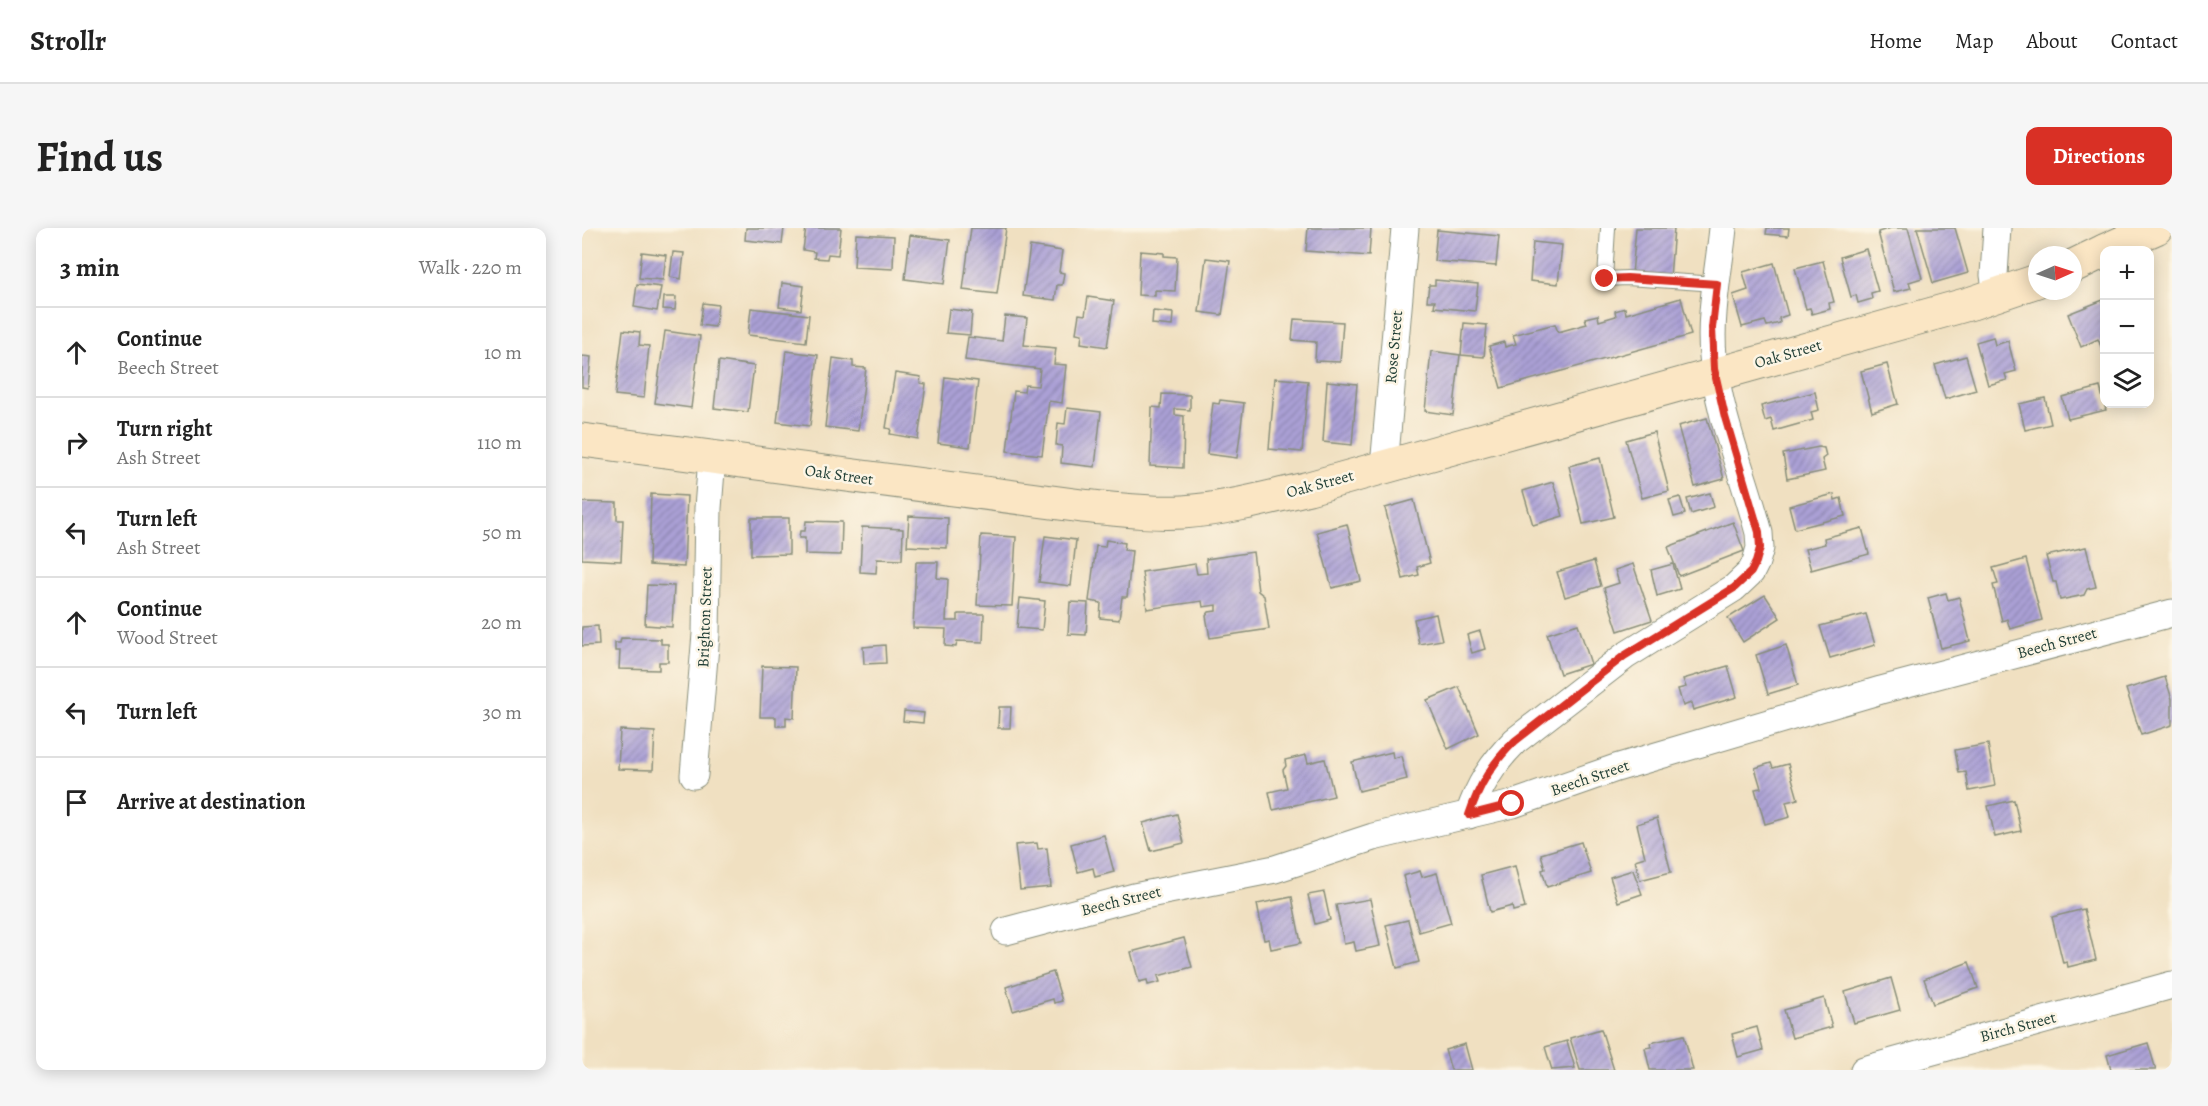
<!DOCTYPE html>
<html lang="en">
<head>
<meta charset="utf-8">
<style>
	body { margin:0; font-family:Alegreya,serif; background:#f6f6f6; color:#222 }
	.controls { position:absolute; right:18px; top:18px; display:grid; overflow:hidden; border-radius:12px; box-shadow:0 3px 15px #0003 }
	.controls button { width:54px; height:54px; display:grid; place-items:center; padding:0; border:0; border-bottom:2px solid #e0e0e0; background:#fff; color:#222; font:30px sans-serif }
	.compass { position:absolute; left:1446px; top:18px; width:54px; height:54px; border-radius:50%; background:#fff; box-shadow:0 3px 15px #0003; rotate:87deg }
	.stop { position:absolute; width:18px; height:18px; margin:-14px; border:4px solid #d93025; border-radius:50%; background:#fff }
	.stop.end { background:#d93025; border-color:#fff; box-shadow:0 2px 6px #0008 }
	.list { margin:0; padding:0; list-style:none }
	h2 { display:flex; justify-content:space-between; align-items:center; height:78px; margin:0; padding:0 24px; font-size:26px }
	h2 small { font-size:20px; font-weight:400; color:#767676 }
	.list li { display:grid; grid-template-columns:39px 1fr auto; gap:18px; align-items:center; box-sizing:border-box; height:90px; padding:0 24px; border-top:2px solid #e0e0e0 }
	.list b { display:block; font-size:22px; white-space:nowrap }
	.list p { margin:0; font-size:20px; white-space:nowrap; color:#767676 }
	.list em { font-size:20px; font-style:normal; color:#767676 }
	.icon { flex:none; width:33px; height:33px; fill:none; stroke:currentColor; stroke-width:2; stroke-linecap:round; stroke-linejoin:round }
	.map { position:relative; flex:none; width:1590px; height:842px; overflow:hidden; border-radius:12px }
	header { display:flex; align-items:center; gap:36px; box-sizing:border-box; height:84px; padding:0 30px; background:#fff; border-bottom:2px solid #e0e0e0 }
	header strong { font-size:28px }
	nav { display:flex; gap:33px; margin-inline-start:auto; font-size:21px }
	.intro { display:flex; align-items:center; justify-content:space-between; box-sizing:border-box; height:144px; padding:0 36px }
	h1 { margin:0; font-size:42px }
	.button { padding:15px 27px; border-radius:12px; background:#d93025; color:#fff; font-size:21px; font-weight:700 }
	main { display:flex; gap:36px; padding:0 36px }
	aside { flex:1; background:#fff; border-radius:12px; box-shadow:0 3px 15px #0003 }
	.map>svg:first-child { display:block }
	.building { fill:url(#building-hatch) }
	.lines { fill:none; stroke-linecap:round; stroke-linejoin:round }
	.lane-casing { stroke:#888e7a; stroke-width:16 }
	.street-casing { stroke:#888e7a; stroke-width:29 }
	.secondary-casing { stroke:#888e7a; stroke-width:35 }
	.lane { stroke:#fff; stroke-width:14 }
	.street { stroke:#fff; stroke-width:27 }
	.secondary { stroke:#fbe6c4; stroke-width:33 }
	.route { stroke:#d93025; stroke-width:8 }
	.labels { text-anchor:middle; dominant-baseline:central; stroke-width:5; stroke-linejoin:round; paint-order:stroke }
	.street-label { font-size:16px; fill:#1f3d34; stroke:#fcf5e5 }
</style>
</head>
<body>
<header>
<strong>Strollr</strong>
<nav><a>Home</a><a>Map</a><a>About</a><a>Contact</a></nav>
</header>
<div class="intro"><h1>Find us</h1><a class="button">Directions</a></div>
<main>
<aside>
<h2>3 min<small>Walk · 220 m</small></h2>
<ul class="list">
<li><svg class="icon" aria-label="ahead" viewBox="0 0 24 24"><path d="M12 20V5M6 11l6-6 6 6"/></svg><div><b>Continue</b><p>Beech Street</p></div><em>10 m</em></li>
<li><svg class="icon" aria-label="right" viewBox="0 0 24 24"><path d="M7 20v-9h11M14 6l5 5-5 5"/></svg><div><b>Turn right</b><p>Ash Street</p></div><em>110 m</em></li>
<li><svg class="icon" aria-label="left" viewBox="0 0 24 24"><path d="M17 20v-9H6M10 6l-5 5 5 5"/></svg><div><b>Turn left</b><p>Ash Street</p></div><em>50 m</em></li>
<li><svg class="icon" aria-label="ahead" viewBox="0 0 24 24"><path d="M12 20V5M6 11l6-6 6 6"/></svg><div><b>Continue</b><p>Wood Street</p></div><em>20 m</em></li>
<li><svg class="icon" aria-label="left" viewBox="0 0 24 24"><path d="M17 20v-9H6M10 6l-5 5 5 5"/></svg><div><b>Turn left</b></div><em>30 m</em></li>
<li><svg class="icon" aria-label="arrive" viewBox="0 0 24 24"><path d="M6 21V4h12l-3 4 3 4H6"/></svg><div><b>Arrive at destination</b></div></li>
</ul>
</aside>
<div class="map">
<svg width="1590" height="842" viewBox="0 0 1590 842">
	<defs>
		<pattern id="building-hatch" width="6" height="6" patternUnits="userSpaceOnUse" patternTransform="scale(1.5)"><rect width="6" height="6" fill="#aba0d6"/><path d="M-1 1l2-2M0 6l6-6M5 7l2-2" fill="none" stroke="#8b84ae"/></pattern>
	</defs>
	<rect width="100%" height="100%" fill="#fcf5e5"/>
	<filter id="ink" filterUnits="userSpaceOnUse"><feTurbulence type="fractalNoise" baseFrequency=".0167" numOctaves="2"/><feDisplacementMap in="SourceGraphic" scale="12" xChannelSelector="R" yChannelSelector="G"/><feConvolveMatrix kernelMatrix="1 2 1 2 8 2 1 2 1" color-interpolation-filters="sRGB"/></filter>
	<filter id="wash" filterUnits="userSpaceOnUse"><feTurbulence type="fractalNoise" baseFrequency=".008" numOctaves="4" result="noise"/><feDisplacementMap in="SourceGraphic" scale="24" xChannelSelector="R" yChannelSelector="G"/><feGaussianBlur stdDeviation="1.35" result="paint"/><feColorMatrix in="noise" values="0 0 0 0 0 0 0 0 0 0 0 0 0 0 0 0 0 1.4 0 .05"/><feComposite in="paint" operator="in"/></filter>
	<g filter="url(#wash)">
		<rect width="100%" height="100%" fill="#f0e0c1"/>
		<g id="blocks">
			<g class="building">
				<path d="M164 0H202L200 16 163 12Z"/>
				<path d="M224 0H259L256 27 246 26 245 31 232 30 233 24 221 22Z"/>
				<path d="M389 0H424L415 66 381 62Z"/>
				<path d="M726 0H789L787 28 724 23Z"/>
				<path d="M1054 0H1092L1088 50 1050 47Z"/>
				<path d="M1185 0H1207L1206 8 1184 6Z"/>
				<path d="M1309 0H1326L1340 50 1327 54 1329 60 1312 64 1296 4Z"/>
				<path d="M1335 0H1373L1386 45 1351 55Z"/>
				<path d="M855 2 917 8 914 38 852 33Z"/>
				<path d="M274 6 312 8 311 41 272 39Z"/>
				<path d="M328 7 368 12 362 56 323 51Z"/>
				<path d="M951 14 980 17 976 56 948 53Z"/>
				<path d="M448 18 480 23 477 44 482 45 480 57H475L473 72 441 68Z"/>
				<path d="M1284 21 1296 63 1289 65 1290 71 1276 75 1274 67 1269 69 1258 29Z"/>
				<path d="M558 23 582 25V28L595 29 593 63 573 62V68L556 67Z"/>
				<path d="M60 24 84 27 81 52 57 50Z"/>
				<path d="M91 24 102 25 99 51 88 49Z"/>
				<path d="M624 30 648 33 640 87 617 84Z"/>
				<path d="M1241 33 1252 74 1247 75 1248 81 1230 86 1228 80 1224 81 1213 40Z"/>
				<path d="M1192 35 1206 87 1197 90 1198 95 1185 98 1183 93 1160 99 1151 67 1166 62 1161 44Z"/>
				<path d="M853 52 896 56 893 83 852 79 853 73H845L847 57H853Z"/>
				<path d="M200 55 222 58 219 82 197 79Z"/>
				<path d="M55 56 79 59 75 83 52 79Z"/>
				<path d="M82 69H94L93 82 81 81Z"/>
				<path d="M506 69 532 73 525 119 499 115 500 106 494 105 497 86 503 87Z"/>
				<path d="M1099 70 1109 107 919 160 907 118 922 114 923 119 934 116 931 107 973 96 976 104 1005 96 1003 90 1016 87 1017 93 1034 88 1033 83 1043 80 1044 86Z"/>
				<path d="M1521 72 1522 75V126L1516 111 1499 119 1486 86Z"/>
				<path d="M121 75 136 77 133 99 118 97Z"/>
				<path d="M169 80 227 87 224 114 166 107Z"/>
				<path d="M367 81 390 84 388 107 364 105Z"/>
				<path d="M571 83 591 85 590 98 570 96Z"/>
				<path d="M423 88 445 90 442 117 474 120 472 136 484 137 480 175 467 173 460 227 425 223 432 163 442 164 443 157 456 158 458 141 383 132 386 109 420 113Z"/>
				<path d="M712 91 761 94 758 134 733 133 734 114 710 112Z"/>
				<path d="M882 95 905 97 902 129 879 127Z"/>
				<path d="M41 102 58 104 57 117 67 118 62 170 33 167Z"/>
				<path d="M83 103 118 108 109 180 73 175Z"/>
				<path d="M1411 109 1413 117 1426 113 1434 143 1423 146 1425 152 1406 157 1394 114Z"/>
				<path d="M204 123 236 127 228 198 195 194Z"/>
				<path d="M849 123 878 127 871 187 843 183Z"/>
				<path d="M0 128 9 129 6 160 0 159Z"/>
				<path d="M1384 128 1394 162 1363 171 1353 137Z"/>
				<path d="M251 130 271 133V139L284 140 276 203 243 199Z"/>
				<path d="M137 133 172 138 166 184 132 180Z"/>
				<path d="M1305 136 1316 176 1290 184 1279 143Z"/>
				<path d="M313 145 339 149 338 155 344 156 336 211 308 206 309 201 304 200Z"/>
				<path d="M363 149 396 153 388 219 356 215Z"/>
				<path d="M693 150 726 153 720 224 687 221Z"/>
				<path d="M745 153 775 156 770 217 741 214Z"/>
				<path d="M1518 159 1524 182 1486 191 1480 169Z"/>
				<path d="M1233 164 1237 182 1229 184 1231 192 1192 203 1189 191 1183 193 1179 178Z"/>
				<path d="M580 166 608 167V182L593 181V187L602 188 601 240 568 238 570 179 579 180Z"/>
				<path d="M1463 170 1469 196 1443 202 1437 176Z"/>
				<path d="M638 172 662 175 655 230 625 226 631 175 637 176Z"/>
				<path d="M485 180 519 184 513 239 479 235 480 218 474 217 476 195 483 196Z"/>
				<path d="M1125 190 1142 251 1113 259 1096 198Z"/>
				<path d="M1072 204 1087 263 1060 270 1044 212Z"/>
				<path d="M1237 219 1242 220 1244 228 1240 231 1243 243 1205 251 1201 226Z"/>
				<path d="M1018 230 1032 289 1001 296 987 238Z"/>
				<path d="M971 254 981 288 951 297 941 263Z"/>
				<path d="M1128 265 1132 279 1109 286 1105 271Z"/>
				<path d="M69 266 105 268 102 339 67 337Z"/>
				<path d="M1252 266 1253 272 1259 270 1263 288 1213 301 1207 278Z"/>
				<path d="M1098 269 1103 286 1092 289 1087 272Z"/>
				<path d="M832 272 848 335 835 339 837 347 821 351 803 280Z"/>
				<path d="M0 274 35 275V292H41L39 333 0 331Z"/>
				<path d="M327 288 366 290 365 320 325 318Z"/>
				<path d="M169 290H207V326L169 327Z"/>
				<path d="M224 293 260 294 259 327 223 326V310H217L218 303H223Z"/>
				<path d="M1151 294 1162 323 1097 348 1086 319Z"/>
				<path d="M765 296 779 353 750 360 735 304Z"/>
				<path d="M280 299 321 301 320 332 295 331 294 345 278 344Z"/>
				<path d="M1280 300 1287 326 1229 342 1223 321 1243 316 1242 310Z"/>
				<path d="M399 307 434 309 430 378 395 377Z"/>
				<path d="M463 308 494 312 489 358 457 354Z"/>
				<path d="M524 312 543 315 542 322 550 323 545 369H540L537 392 518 390 519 375 507 373 514 318 523 319Z"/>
				<path d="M1504 319 1514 359 1505 361 1502 367 1478 372 1474 354H1471L1464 328Z"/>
				<path d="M671 324 676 363 682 368 687 401 628 410 624 388 627 384 634 383V377L621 379 620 373 565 381 560 344 613 336 615 346 625 345 624 331Z"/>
				<path d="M1444 331 1460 392 1428 401 1425 391 1420 393 1411 357 1416 356 1411 340Z"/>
				<path d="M1012 333 1019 358 983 369 975 344Z"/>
				<path d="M334 334H356L355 350 366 351 364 393H376V386H402L401 414 375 413 374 419 363 418 364 401 331 400Z"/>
				<path d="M1051 336 1070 392 1036 403 1022 360 1037 355 1033 342Z"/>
				<path d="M1091 336 1098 361 1075 368 1069 342Z"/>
				<path d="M65 357 92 358 90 399 63 397Z"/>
				<path d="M1364 365 1366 372 1377 369 1388 413 1359 420 1346 370Z"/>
				<path d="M1183 367 1198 390 1161 414 1146 390Z"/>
				<path d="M438 370 463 373 460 402 435 400Z"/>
				<path d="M488 374 506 375 504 407 486 406Z"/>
				<path d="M854 386 860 412 837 416 832 391Z"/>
				<path d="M1284 386 1293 417 1248 430 1238 398Z"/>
				<path d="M996 396 1009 436 978 446 965 406Z"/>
				<path d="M16 398 17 417 0 418V399Z"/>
				<path d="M898 403 903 421 890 425 885 407Z"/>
				<path d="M39 410 79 411V416H86V434H77V442L37 441 38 423H33V415H38Z"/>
				<path d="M303 417 304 435 282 436 281 419Z"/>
				<path d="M1204 417 1216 457 1186 466 1174 427Z"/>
				<path d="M180 438 214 439 212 490 204 489V498H194V489H178Z"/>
				<path d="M1146 438 1155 469 1111 482 1109 475 1101 478 1096 461 1104 459 1101 451Z"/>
				<path d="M1583 449 1590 471V497L1559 507 1544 461Z"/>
				<path d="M877 459 897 506 866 521 845 472Z"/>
				<path d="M417 479H429L428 500H416Z"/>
				<path d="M322 483 342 485 341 495 321 493Z"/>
				<path d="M38 502 73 504 71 542 36 541Z"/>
				<path d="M1406 516 1413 558 1387 563 1384 544 1377 545 1373 522Z"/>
				<path d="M810 524 811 530 819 528 825 551 777 563 770 534Z"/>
				<path d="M724 527 726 535 743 531 752 568 691 582 687 564 705 560 701 542 704 538 703 532Z"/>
				<path d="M1189 535 1191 540 1206 536 1216 571 1204 574 1208 589 1183 596 1173 561 1179 560 1173 540Z"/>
				<path d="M1432 572 1439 603 1413 609 1406 578Z"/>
				<path d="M595 586 602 615 569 623 561 595Z"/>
				<path d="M1075 590 1089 644 1058 652 1053 632 1063 629 1055 596Z"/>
				<path d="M522 607 532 644 513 649 511 640 496 644 489 616Z"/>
				<path d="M999 614 1009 645 965 659 960 642 963 641 959 626Z"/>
				<path d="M455 615 456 621 465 620 469 659 438 662 433 617Z"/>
				<path d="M933 638 943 680 931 683 930 678 908 684 899 647Z"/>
				<path d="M1051 642 1060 666 1036 674 1028 649Z"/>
				<path d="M838 643 840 649 855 645 869 695 837 704 821 648Z"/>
				<path d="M742 664 748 692 733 696 726 667Z"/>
				<path d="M710 669 719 715 689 721 687 711 682 712 675 676Z"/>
				<path d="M788 671 798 718 774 723 772 714 762 716 754 677Z"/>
				<path d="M1502 681 1514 732 1486 739 1485 734 1481 735 1470 689Z"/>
				<path d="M826 692 837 734 815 740 804 697Z"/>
				<path d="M602 710 610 739 576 748 578 754 566 757 565 752 557 754 549 724Z"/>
				<path d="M1387 734 1396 760 1351 776 1342 751Z"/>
				<path d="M471 744 480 773 472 775 471 771 431 783 424 759Z"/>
				<path d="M1309 750 1318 782 1272 795 1263 764Z"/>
				<path d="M1242 770 1250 799 1210 810 1202 782Z"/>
				<path d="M1175 799 1181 822 1156 829 1150 806Z"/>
				<path d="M1019 801 1032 842H998L988 810Z"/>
				<path d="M1102 807 1111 842H1068L1063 820 1069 819 1068 815Z"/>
				<path d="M985 813 993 840 970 842 963 819Z"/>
				<path d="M1566 815 1574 842H1529L1525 827Z"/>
				<path d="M883 816 890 842H869L863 822Z"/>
			</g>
		</g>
	</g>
	<g filter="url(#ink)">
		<use href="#blocks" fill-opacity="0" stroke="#888e7a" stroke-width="1.5"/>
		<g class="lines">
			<defs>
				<path id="lane" d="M1026 0 1023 51 1045 50 1135 56"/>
				<g id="street">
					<path d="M1415 0 1412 47 1415 67"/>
					<path d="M802 239 823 0"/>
					<path d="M112 547 124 406 126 280 130 230"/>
					<path d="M887 587C897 557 911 535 933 513L1043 428 1152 360 1169 344 1174 334 1178 320 1177 305C1162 246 1136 188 1131 128 1127 86 1137 42 1141 0"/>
					<path d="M424 703 552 669 693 641 791 609 931 576 1034 540 1299 462 1590 385"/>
					<path d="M1282 842 1590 757"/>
				</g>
				<g id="secondary">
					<path d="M1524 22 1574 0"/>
					<path d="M1491 38 1522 23"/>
					<path d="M0 212 500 278C533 281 567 286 601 284 644 281 686 270 727 260L1390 75 1455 53"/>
				</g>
			</defs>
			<use href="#lane" class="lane-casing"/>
			<use href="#street" class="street-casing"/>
			<use href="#secondary" class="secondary-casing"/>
			<use href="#lane" class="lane"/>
			<use href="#street" class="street"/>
			<use href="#secondary" class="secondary"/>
		</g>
	</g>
	<g class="lines" filter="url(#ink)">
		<path class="route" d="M930 576 887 587C897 557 910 535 933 513L1042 428 1152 360 1169 344 1174 334 1178 320 1177 304 1143 189 1132 141 1130 100 1135 56 1045 50 1023 51"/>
	</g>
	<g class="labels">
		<g class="street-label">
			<text transform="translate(812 119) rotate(-85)">Rose Street</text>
			<text transform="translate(1206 126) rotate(-16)">Oak Street</text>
			<text transform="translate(257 247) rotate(8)">Oak Street</text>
			<text transform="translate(738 256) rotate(-15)">Oak Street</text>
			<text transform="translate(123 389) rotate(-88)">Brighton Street</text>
			<text transform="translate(1475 415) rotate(-15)">Beech Street</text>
			<text transform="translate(1008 550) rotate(-19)">Beech Street</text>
			<text transform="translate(539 673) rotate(-14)">Beech Street</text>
			<text transform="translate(1436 799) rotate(-15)">Birch Street</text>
		</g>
	</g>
</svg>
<div class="controls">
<button>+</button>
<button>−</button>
<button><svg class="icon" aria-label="layers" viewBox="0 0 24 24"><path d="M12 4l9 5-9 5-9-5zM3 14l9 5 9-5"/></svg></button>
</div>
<svg class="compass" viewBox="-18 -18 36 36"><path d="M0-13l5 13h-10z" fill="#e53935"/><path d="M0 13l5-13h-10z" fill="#767676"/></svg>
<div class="stop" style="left:930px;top:576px"></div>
<div class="stop end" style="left:1023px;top:51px"></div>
</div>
</main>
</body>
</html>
